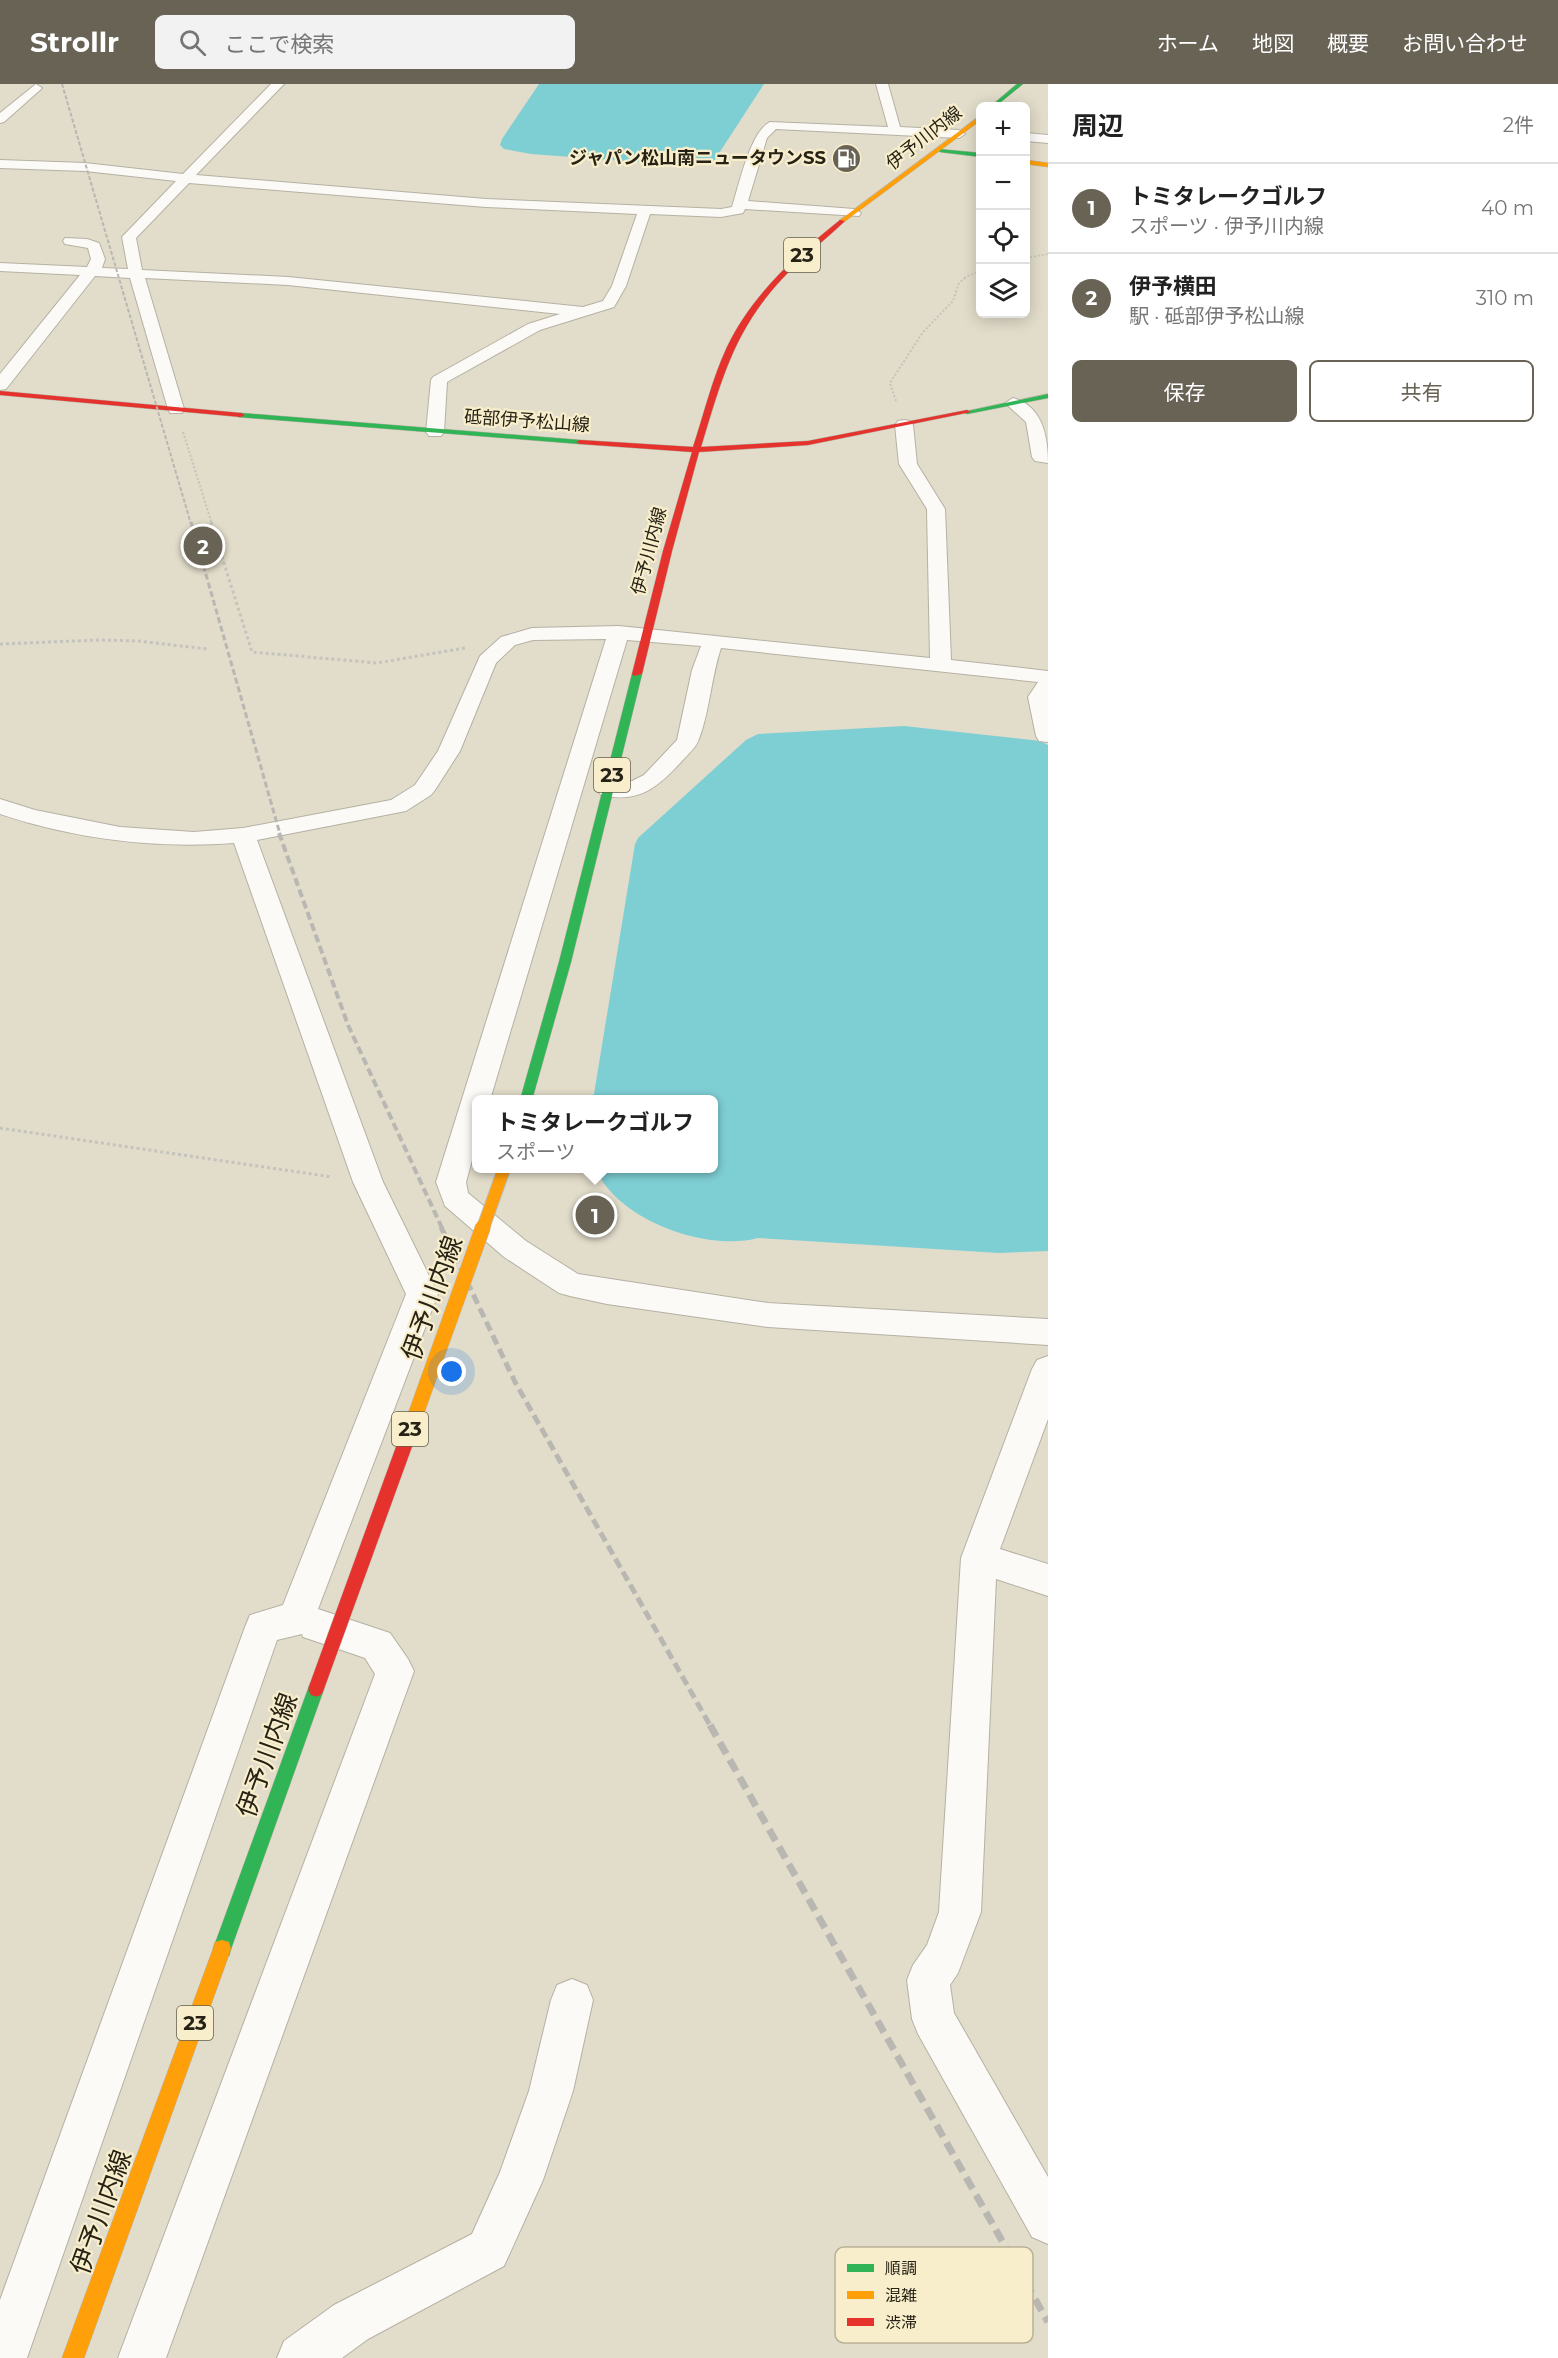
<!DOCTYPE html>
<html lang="ja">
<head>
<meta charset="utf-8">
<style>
	body { margin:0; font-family:Montserrat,"Noto Sans JP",sans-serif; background:#f2f2f2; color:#222 }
	.controls { position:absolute; right:18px; top:18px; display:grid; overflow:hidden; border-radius:9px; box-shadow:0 3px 15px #0003 }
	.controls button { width:54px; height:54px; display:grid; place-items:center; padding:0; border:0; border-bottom:2px solid #e0e0e0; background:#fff; color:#222; font:30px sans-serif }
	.you { position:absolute; left:452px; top:1288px; width:21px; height:21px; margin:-15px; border:4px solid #fff; border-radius:50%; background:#1a73e8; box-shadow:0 0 0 9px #1a73e833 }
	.badge { display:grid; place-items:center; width:39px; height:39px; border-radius:50%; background:#686355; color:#fff; font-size:20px; font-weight:700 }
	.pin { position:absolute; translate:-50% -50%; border:3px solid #fff; box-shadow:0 2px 6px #0006 }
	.popup { position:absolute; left:472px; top:1011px; width:246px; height:78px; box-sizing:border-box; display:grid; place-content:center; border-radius:9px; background:#fff; filter:drop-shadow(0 2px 4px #0005); font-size:20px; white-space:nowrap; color:#767676 }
	.popup b { font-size:22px; color:#222 }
	.popup::after { content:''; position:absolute; left:50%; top:100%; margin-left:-12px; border:12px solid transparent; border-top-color:#fff }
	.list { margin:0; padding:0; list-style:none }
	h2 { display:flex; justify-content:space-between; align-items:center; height:78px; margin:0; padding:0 24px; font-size:26px }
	h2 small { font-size:20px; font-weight:400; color:#767676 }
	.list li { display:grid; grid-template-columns:39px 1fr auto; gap:18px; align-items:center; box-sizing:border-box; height:90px; padding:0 24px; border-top:2px solid #e0e0e0 }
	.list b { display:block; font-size:22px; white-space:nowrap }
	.list p { margin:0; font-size:20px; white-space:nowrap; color:#767676 }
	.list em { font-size:20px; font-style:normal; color:#767676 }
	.actions { display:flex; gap:12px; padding:18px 24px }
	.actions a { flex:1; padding:14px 0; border:2px solid #686355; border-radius:9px; text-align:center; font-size:21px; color:#686355 }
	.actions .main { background:#686355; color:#fff }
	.icon { flex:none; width:33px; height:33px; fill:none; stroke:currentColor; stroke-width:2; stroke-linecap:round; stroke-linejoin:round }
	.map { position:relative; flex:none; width:1048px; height:2274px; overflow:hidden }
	header { display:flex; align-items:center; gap:36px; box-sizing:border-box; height:84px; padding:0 30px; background:#686355; color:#fff }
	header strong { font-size:28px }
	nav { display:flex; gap:33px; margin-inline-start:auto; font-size:21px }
	.search { width:420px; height:54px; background:#f2f2f2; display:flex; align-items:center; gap:15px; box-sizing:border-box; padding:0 21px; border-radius:9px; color:#767676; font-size:22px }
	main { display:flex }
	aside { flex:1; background:#fff }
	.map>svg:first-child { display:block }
	.water { fill:#7ecfd4 }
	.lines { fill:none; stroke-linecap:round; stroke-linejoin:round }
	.street-casing { stroke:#b5b1a3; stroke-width:2 }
	.fast-casing { stroke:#b5b1a3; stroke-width:1 }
	.slow-casing { stroke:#b5b1a3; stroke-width:1 }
	.jam-casing { stroke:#b5b1a3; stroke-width:1 }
	.path-far2 { stroke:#c5c3bd; stroke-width:1.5; stroke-dasharray:2 2; stroke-linecap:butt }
	.path-far1 { stroke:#c5c3bd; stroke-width:2; stroke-dasharray:2 2; stroke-linecap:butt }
	.path { stroke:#c5c3bd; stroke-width:3; stroke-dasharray:3 3; stroke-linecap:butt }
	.street { fill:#fbfaf7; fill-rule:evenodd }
	.fast { fill:#30b455; fill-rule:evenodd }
	.slow { fill:#ff9f0a; fill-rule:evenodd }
	.jam { fill:#e5322d; fill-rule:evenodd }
	.rail-far4 { stroke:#b8b7b2; stroke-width:2; stroke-dasharray:4 2; stroke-linecap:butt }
	.rail-far3 { stroke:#b8b7b2; stroke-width:3; stroke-dasharray:6 3; stroke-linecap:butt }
	.rail-far2 { stroke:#b8b7b2; stroke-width:4; stroke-dasharray:8 4; stroke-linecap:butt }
	.rail-far1 { stroke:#b8b7b2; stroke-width:5; stroke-dasharray:10 5; stroke-linecap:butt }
	.rail { stroke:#b8b7b2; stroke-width:7; stroke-dasharray:13 7; stroke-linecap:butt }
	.slow-bridge-far1-casing { stroke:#bdbab1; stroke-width:14; stroke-linecap:butt }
	.slow-bridge-casing { stroke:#bdbab1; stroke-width:16; stroke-linecap:butt }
	.jam-bridge-casing { stroke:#bdbab1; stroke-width:16; stroke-linecap:butt }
	.slow-bridge-far1 { stroke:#ff9f0a; stroke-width:12 }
	.slow-bridge { stroke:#ff9f0a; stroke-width:15 }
	.jam-bridge { stroke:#e5322d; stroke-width:15 }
	.labels { text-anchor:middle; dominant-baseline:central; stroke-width:4.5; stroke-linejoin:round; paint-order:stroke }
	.far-street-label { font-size:18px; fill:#262216; stroke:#f9eecc }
	.far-poi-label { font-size:18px; font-weight:bold; fill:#262216; stroke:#f9eecc; text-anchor:end }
	.shield { fill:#f9eecc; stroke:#655f4d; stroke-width:1.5 }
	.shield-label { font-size:20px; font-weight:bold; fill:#262216 }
	.near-street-label { font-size:26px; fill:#262216; stroke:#f9eecc }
	.key { fill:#f9eecc; stroke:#bab195; stroke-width:1.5 }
	.key-label { font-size:16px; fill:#262216 }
</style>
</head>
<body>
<header>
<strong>Strollr</strong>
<div class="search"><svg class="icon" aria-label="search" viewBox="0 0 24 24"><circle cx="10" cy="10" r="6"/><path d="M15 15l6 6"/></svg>ここで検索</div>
<nav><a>ホーム</a><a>地図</a><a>概要</a><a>お問い合わせ</a></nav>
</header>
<main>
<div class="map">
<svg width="1048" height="2274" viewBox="0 0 1048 2274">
	<rect width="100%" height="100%" fill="#e2dcca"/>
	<g class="water">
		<path d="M539 0H764L714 77 692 82 531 70 504 65 500 61 502 55Z"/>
		<path d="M904 642 1040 657 1048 661V1167L999 1169 758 1154C707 1168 617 1136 596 1085L714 1084V1016H593L635 760 638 754 746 656 758 650Z"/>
	</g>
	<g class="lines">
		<defs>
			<g id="street">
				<path d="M36 0 42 4 40 6 4 38 0 39V29Z"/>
				<path d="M271 0H284L196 91 486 115 721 125 732 123C739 101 750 48 770 38L888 43 876 0H888L900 43 959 46 965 50 959 54 776 45 767 54 748 117 854 125 861 129 859 132 745 125 743 129 721 133 650 130 626 202 614 223 540 246 447 298 444 348 441 352H429L426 348 431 296 433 293 528 240 560 230 288 201 145 194 184 325 182 329H170L168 325 130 194 95 192 6 305 0 306V290L80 191 0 187V179L87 183 91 175 88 164 65 160 63 157 65 154 87 155 99 159 105 175 102 184 128 185 122 153 176 97 85 87 0 84V76L85 79 183 90ZM189 99 486 123 637 130 612 202 603 217 583 223 288 193 142 186 136 154Z"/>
				<path d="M1026 49 1048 51V59L1026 57Z"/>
				<path d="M1013 314C1043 322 1048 353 1048 379L1035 377 1032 373 1026 338 1005 319Z"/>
				<path d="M904 336 910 337 913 341 917 380 945 425 951 576 1048 587V658L1039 657 1036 652 1028 613 1038 598 721 564C711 594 710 626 699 655 696 664 688 670 682 677 658 703 639 720 601 711L597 706 601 701 632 697 644 691 677 656 692 586 701 562 627 556 490 1016H476V1062L466 1098 468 1109 526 1157 578 1190 768 1219 1048 1235V1261L768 1243 607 1220 570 1212 559 1209 504 1173 445 1122 436 1098 606 555 533 556 515 561 496 579 460 667 435 706 431 711 406 727 257 756 383 1098 438 1210 318 1525 390 1549 408 1575 414 1587 166 2274H118L375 1590 365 1574 303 1553 302 1550 277 1556 27 2274H0V2216L245 1543 250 1531 283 1521 406 1210 353 1098 234 759C156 765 74 755 0 730V715L35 726 120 743 194 748 243 744 391 716 415 701 438 667 480 572 501 553 532 544 619 542 930 574 927 425 899 380 895 341 898 337Z"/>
				<path d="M1048 1272V1335L1000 1465 1048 1480V1512L996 1495 981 1828 958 1889 950 1901 954 1929 1048 2093V2160L1032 2153 918 1950 912 1935 907 1896 913 1881 927 1861 939 1828 961 1474 1032 1285 1037 1276Z"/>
				<path d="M572 1895 587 1901 593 1916 573 2007 543 2096 504 2182 368 2255 342 2274H277L284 2257 334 2221 472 2150 500 2088 529 2007 551 1916 557 1901Z"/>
			</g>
			<g id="fast">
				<path d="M1017 0H1023L996 22H991Z"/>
				<path d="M938 65 981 69V73L940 68Z"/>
				<path d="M1048 310V314L967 330 963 328Z"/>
				<path d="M241 329 580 356 584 358 580 360 238 333 237 331Z"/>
				<path d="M637 587 642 590 571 878 532 1016H520L559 878 632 590Z"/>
				<path d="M316 1597 322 1599 324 1605 231 1865 229 1872 222 1874 215 1872 213 1865 308 1605 310 1599Z"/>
			</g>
			<g id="slow">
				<path d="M981 31V36L844 138H840V136Z"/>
				<path d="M1026 76 1048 79V83L1026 80Z"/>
				<path d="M222 1856 229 1858 231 1865 84 2274H62L213 1865 215 1858Z"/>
			</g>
			<g id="jam">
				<path d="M840 136 845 137C824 157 801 174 781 196 733 248 721 298 701 363L808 357 967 326 971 328 808 361 699 368 672 467 642 590 634 592 632 590 663 467 692 368 580 360 576 358 580 356 693 363C704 330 712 295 727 263 752 211 796 171 840 136Z"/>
				<path d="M0 307 241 329 245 331 241 333 0 311Z"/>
			</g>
		</defs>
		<use href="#street" class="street-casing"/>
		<use href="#fast" class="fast-casing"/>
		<use href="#slow" class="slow-casing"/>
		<use href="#jam" class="jam-casing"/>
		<g class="path-far2">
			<path d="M1026 174 1048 170"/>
			<path d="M964 194 981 186"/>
		</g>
		<g class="path-far1">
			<path d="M896 317 890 299 923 248 953 217 959 199 966 193"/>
			<path d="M183 348 212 440"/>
		</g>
		<g class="path">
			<path d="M211 438 252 568 377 579 465 564"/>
			<path d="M0 560 100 556 138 557 207 565"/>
			<path d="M0 1044 332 1093"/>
		</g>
		<use href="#street" class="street"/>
		<use href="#fast" class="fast"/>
		<use href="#slow" class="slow"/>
		<use href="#jam" class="jam"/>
		<path class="rail-far4" d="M62 0 191 440"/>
		<path class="rail-far3" d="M191 438 280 750"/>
		<path class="rail-far2" d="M279 749 348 941 442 1144"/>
		<path class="rail-far1" d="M441 1143 515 1298 711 1643"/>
		<path class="rail" d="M710 1641 1048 2238"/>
		<defs>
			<path id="slow-bridge-far1" d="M483 1144 504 1085"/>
			<path id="slow-bridge" d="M409 1349 483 1143"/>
			<path id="jam-bridge" d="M316 1605 409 1349"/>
		</defs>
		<use href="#slow-bridge-far1" class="slow-bridge-far1-casing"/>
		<use href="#slow-bridge" class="slow-bridge-casing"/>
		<use href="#jam-bridge" class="jam-bridge-casing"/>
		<use href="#slow-bridge-far1" class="slow-bridge-far1"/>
		<use href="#slow-bridge" class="slow-bridge"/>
		<use href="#jam-bridge" class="jam-bridge"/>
	</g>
	<defs>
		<symbol id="fuel-disc" viewBox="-11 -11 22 22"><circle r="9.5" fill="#686355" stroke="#f9eecc"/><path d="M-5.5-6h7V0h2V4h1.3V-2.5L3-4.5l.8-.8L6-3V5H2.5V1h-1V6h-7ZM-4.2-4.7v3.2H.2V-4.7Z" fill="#fff"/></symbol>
	</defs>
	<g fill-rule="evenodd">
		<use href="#fuel-disc" x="830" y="58" width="33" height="33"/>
	</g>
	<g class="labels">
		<g class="far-street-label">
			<text transform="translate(924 54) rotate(-38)">伊予川内線</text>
			<text transform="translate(527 337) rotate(4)">砥部伊予松山線</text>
			<text transform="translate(649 467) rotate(-75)">伊予川内線</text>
		</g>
		<g class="far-poi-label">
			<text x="826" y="74">ジャパン松山南ニュータウンSS</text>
		</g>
		<g class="shield">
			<rect x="784" y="154" width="36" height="34" rx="4.5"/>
			<rect x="594" y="674" width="36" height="34" rx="4.5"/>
			<rect x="392" y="1328" width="36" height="34" rx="4.5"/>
			<rect x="177" y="1922" width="36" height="34" rx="4.5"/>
		</g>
		<g class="shield-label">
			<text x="802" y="171">23</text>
			<text x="612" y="691">23</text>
			<text x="410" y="1345">23</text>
			<text x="195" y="1939">23</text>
		</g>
		<g class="near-street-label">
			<text transform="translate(432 1214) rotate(-70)">伊予川内線</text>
			<text transform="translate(267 1671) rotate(-70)">伊予川内線</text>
			<text transform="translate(101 2128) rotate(-70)">伊予川内線</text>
		</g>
	</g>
	<rect x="835" y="2163" width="198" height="96" rx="9" class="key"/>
	<rect x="847" y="2180" width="27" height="8" fill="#30b455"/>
	<rect x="847" y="2207" width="27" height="8" fill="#ff9f0a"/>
	<rect x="847" y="2234" width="27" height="8" fill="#e5322d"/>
	<g class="key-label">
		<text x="885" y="2190">順調</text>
		<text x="885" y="2217">混雑</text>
		<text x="885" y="2244">渋滞</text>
	</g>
</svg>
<div class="controls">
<button>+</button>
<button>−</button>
<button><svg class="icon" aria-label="locate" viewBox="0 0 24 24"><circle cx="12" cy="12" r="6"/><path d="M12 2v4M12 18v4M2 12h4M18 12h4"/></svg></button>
<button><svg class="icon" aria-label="layers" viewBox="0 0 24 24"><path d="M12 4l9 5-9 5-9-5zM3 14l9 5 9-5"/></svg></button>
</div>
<div class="you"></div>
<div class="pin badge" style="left:595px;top:1131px">1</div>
<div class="popup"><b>トミタレークゴルフ</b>スポーツ</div>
<div class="pin badge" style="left:203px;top:462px">2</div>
</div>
<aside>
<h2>周辺<small>2件</small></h2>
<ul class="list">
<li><span class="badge">1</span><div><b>トミタレークゴルフ</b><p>スポーツ · 伊予川内線</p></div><em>40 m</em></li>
<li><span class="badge">2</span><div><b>伊予横田</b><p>駅 · 砥部伊予松山線</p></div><em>310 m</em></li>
</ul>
<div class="actions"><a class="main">保存</a><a>共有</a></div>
</aside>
</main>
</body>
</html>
